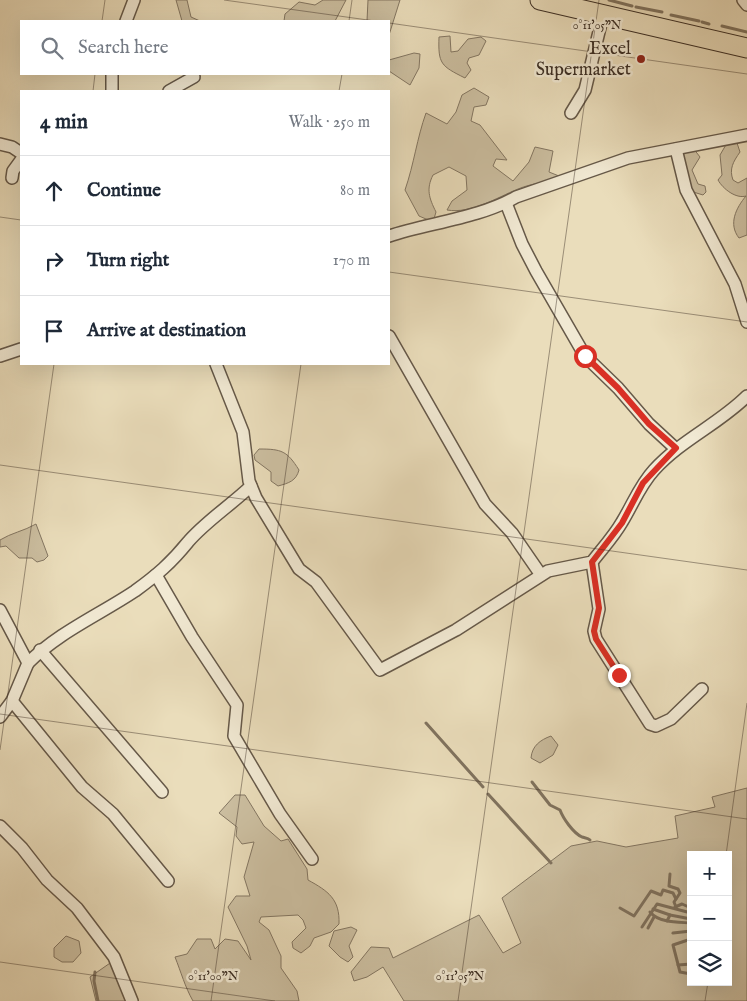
<!DOCTYPE html>
<html lang="en">
<head>
<meta charset="utf-8">
<style>
	body { margin:0; font-family:"IM FELL English",serif; background:#f2f2f3; color:#1f2937 }
	.controls { position:absolute; right:15px; bottom:15px; display:grid; overflow:hidden; border-radius:0px; box-shadow:0 5px 20px #0002 }
	.controls button { width:45px; height:45px; display:grid; place-items:center; padding:0; border:0; border-bottom:1px solid #e0e1e3; background:#fff; color:#1f2937; font:25px sans-serif }
	.stop { position:absolute; width:15px; height:15px; margin:-11px; border:4px solid #d93025; border-radius:50%; background:#fff }
	.stop.end { background:#d93025; border-color:#fff; box-shadow:0 1px 5px #0008 }
	.list { margin:0; padding:0; list-style:none }
	h2 { display:flex; justify-content:space-between; align-items:center; height:65px; margin:0; padding:0 20px; font-size:21px }
	h2 small { font-size:16px; font-weight:400; color:#747a83 }
	.list li { display:grid; grid-template-columns:32px 1fr auto; gap:15px; align-items:center; box-sizing:border-box; height:70px; padding:0 20px; border-top:1px solid #e0e1e3 }
	.list b { display:block; font-size:19px; white-space:nowrap }
	.list em { font-size:16px; font-style:normal; color:#747a83 }
	.icon { flex:none; width:28px; height:28px; fill:none; stroke:currentColor; stroke-width:2; stroke-linecap:round; stroke-linejoin:round }
	.map { position:relative; flex:none; width:747px; height:1001px; overflow:hidden }
	.search { position:absolute; background:#fff; box-shadow:0 5px 20px #0002; left:20px; top:20px; width:370px; height:55px; display:flex; align-items:center; gap:12px; box-sizing:border-box; padding:0 18px; border-radius:0px; color:#747a83; font-size:19px }
	.panel { position:absolute; background:#fff; box-shadow:0 5px 20px #0002; left:20px; top:90px; width:370px; height:275px; border-radius:0px }
	.map>svg:first-child { display:block }
	.green { fill:#ccbfa1; stroke:#837662; fill-rule:evenodd }
	.lines { fill:none; stroke-linecap:round; stroke-linejoin:round }
	.stream { stroke:#80735f; stroke-width:3 }
	.minor-casing { stroke:#665949; stroke-width:14 }
	.primary-casing { stroke:#3a2d23; stroke-width:21 }
	.minor { stroke:#f1e9d3; stroke-width:11 }
	.primary { stroke:#eaddbb; stroke-width:19 }
	.route { stroke:#d93025; stroke-width:6 }
	.ticks { fill:none; stroke:#3a2d23; stroke-width:1; stroke-opacity:0.45 }
	.poi-dot { fill:#8f2418; stroke:#f1e9d3; stroke-width:2 }
	.labels { text-anchor:middle; dominant-baseline:central; stroke-width:5; stroke-linejoin:round; paint-order:stroke }
	.poi-label { font-size:18px; fill:#3a2d23; stroke:#f1e9d3; text-anchor:end }
	.ticks-label { font-size:12px; text-anchor:middle; fill:#3a2d23; stroke:#f1e9d3; stroke-width:5; stroke-linejoin:round; paint-order:stroke }
</style>
</head>
<body>
<div class="map">
<svg width="747" height="1001" viewBox="0 0 747 1001">
	<rect width="100%" height="100%" fill="#eaddbb"/>
	<filter id="stains"><feTurbulence type="fractalNoise" baseFrequency=".004" numOctaves="4"/><feColorMatrix values="0 0 0 0 .2 0 0 0 0 .09 0 0 0 0 .02 0 0 0 .5 -.17"/></filter>
	<radialGradient id="worn" r=".72"><stop offset=".6" stop-color="#630" stop-opacity="0"/><stop offset="1" stop-color="#630" stop-opacity=".3"/></radialGradient>
	<g class="green">
		<path d="M176 0H187L191 17 200 21H182Z"/>
		<path d="M323 0H346L335 21H284L285 14 299 2 315 5Z"/>
		<path d="M368 0H400L389 35V21H367Z"/>
		<path d="M450 36 451 52 458 51 468 39 481 37 486 41 479 55 469 58 467 63 471 70 465 78C441 66 438 64 439 37Z"/>
		<path d="M414 53 420 54 419 68 410 85 389 71V60Z"/>
		<path d="M474 88 489 97 486 105 474 107 471 121 480 125 507 160 496 159 493 166 513 181 529 162 535 147 553 151 549 172 564 178C549 182 532 183 518 189 496 198 471 214 447 210L452 201 467 190 466 176 449 167 433 175C426 189 429 198 436 212L433 222 419 216 405 190C414 164 417 138 426 113L447 124 456 112 462 95Z"/>
		<path d="M727 143H737L740 152C733 162 729 169 733 180L738 183 747 178V235L739 238C728 224 736 208 746 196 736 199 723 189 718 180L722 175 720 155Z"/>
		<path d="M693 148 700 157 692 170 698 184 705 186 706 192 703 195 690 191 682 155Z"/>
		<path d="M259 449C282 449 287 451 299 470 296 481 289 483 278 486L271 481V472L255 460 254 455Z"/>
		<path d="M36 524 48 556 44 560 37 562 32 558H19L6 546 0 547V540C11 533 24 531 36 524Z"/>
		<path d="M551 736 558 745 553 755 540 763 531 758C532 746 540 740 551 736Z"/>
		<path d="M747 788V1001H404L383 967 367 977 354 981 351 972 371 947 389 948 393 958 479 915 503 953 521 943 502 898 571 846 597 841 626 847 678 838 675 816 715 807 712 797ZM691 855H728V982H691Z"/>
		<path d="M235 795H245L264 826 281 841 288 839 307 869 308 880C328 891 340 899 339 924L331 932 314 938 310 946 301 953 293 948 292 942 306 928 303 920 298 915 261 917 259 922 269 930 281 956V968L297 991 299 1001H193C185 987 181 972 175 957L187 954 197 939H211L215 949 225 939 238 941 251 960 247 946 228 907 236 896H250L244 877 254 842 242 844 236 836 237 827 219 813Z"/>
		<path d="M351 927 357 930 349 946 353 957 348 962 340 957 329 946 334 931Z"/>
		<path d="M66 936 79 941 81 953 73 962H62L54 957V948Z"/>
		<path d="M113 961 128 1001H96L90 977Z"/>
	</g>
	<g class="lines">
		<g class="stream">
			<path d="M609 0 632 6"/>
			<path d="M636 7 662 12"/>
			<path d="M671 15 699 21"/>
			<path d="M702 22 709 24"/>
			<path d="M722 26 747 32"/>
			<path d="M426 723 483 787"/>
			<path d="M532 782 550 805 560 810C563 818 573 833 582 837 585 838 588 838 590 840"/>
			<path d="M488 794 551 863"/>
			<path d="M670 874 669 886 678 889 680 893 676 899"/>
			<path d="M675 907 682 904 691 908"/>
			<path d="M620 908 634 916 651 891 661 895 663 890 673 893 676 899 674 902 676 907"/>
			<path d="M653 909 670 915"/>
			<path d="M650 912C659 923 678 922 691 923"/>
			<path d="M667 921 670 915 691 919"/>
			<path d="M642 927 657 904 691 913"/>
			<path d="M648 928 654 917"/>
			<path d="M673 933 691 931"/>
			<path d="M691 939 673 945 680 972 691 974"/>
			<path d="M678 965 691 964"/>
			<path d="M95 972 94 981 98 1001"/>
		</g>
		<defs>
			<g id="minor">
				<path d="M743 0 747 5"/>
				<path d="M126 21 134 0"/>
				<path d="M112 91V74"/>
				<path d="M169 91 194 77"/>
				<path d="M571 113 585 90 603 15"/>
				<path d="M0 144 12 147 21 153"/>
				<path d="M676 149 686 190 735 284 747 322"/>
				<path d="M12 178 13 171 21 160"/>
				<path d="M506 203 522 244 536 271 585 356 618 388 649 424 675 448"/>
				<path d="M389 236C428 223 480 218 516 197L628 158 747 135"/>
				<path d="M389 336 485 504 512 533 541 575"/>
				<path d="M0 356 21 349"/>
				<path d="M216 364 243 432 249 481 256 498 299 569 316 582 380 670 456 630 548 571 592 562C602 549 614 536 622 522 633 504 640 485 654 470 681 440 719 424 747 396"/>
				<path d="M592 562 599 609 594 631 596 639 650 724 656 726 671 719 702 689"/>
				<path d="M156 575 192 637 237 705 234 736 280 814 312 859"/>
				<path d="M0 610 28 663 12 701 0 717"/>
				<path d="M40 650 162 792"/>
				<path d="M28 663C59 632 99 615 135 591 157 575 171 563 188 542 205 522 231 505 251 486"/>
				<path d="M12 701 82 787 113 814 168 881"/>
				<path d="M0 826 22 848 47 880 77 908 114 957 132 1001"/>
			</g>
			<path id="primary" d="M540 0 747 48"/>
		</defs>
		<use href="#minor" class="minor-casing"/>
		<use href="#primary" class="primary-casing"/>
		<use href="#minor" class="minor"/>
		<use href="#primary" class="primary"/>
	</g>
	<g class="lines">
		<path class="route" d="M585 356 618 388 649 424 676 448 643 483 622 523 592 562 599 608 594 631 596 639 619 675"/>
	</g>
	<path class="ticks" d="M224 0 375 21M102 21 105 0M349 21 352 0M389 23 747 74M93 91 95 74M339 91 342 74M0 217 21 220M389 272 747 322M0 465 747 570M0 714 747 819M0 750 54 364M726 855 747 703M0 962 275 1001M211 1001 301 364M458 1001 599 0M705 1001 708 982"/>
	<circle class="poi-dot" cx="641" cy="59" r="5"/>
	<g class="labels">
		<g class="poi-label">
			<text x="631" y="49">Excel<tspan x="631" dy="21">Supermarket</tspan></text>
		</g>
	</g>
	<g class="ticks-label">
		<text x="597" y="29">0°11'05"N</text>
		<text x="213" y="980">0°11'00"N</text>
		<text x="460" y="980">0°11'05"N</text>
	</g>
	<rect width="100%" height="100%" filter="url(#stains)"/>
	<rect width="100%" height="100%" fill="url(#worn)"/>
</svg>
<div class="controls">
<button>+</button>
<button>−</button>
<button><svg class="icon" aria-label="layers" viewBox="0 0 24 24"><path d="M12 4l9 5-9 5-9-5zM3 14l9 5 9-5"/></svg></button>
</div>
<div class="stop" style="left:585px;top:356px"></div>
<div class="stop end" style="left:619px;top:675px"></div>
<div class="search"><svg class="icon" aria-label="search" viewBox="0 0 24 24"><circle cx="10" cy="10" r="6"/><path d="M15 15l6 6"/></svg>Search here</div>
<section class="panel">
<h2>4 min<small>Walk · 250 m</small></h2>
<ul class="list">
<li><svg class="icon" aria-label="ahead" viewBox="0 0 24 24"><path d="M12 20V5M6 11l6-6 6 6"/></svg><div><b>Continue</b></div><em>80 m</em></li>
<li><svg class="icon" aria-label="right" viewBox="0 0 24 24"><path d="M7 20v-9h11M14 6l5 5-5 5"/></svg><div><b>Turn right</b></div><em>170 m</em></li>
<li><svg class="icon" aria-label="arrive" viewBox="0 0 24 24"><path d="M6 21V4h12l-3 4 3 4H6"/></svg><div><b>Arrive at destination</b></div></li>
</ul>
</section>
</div>
</body>
</html>
